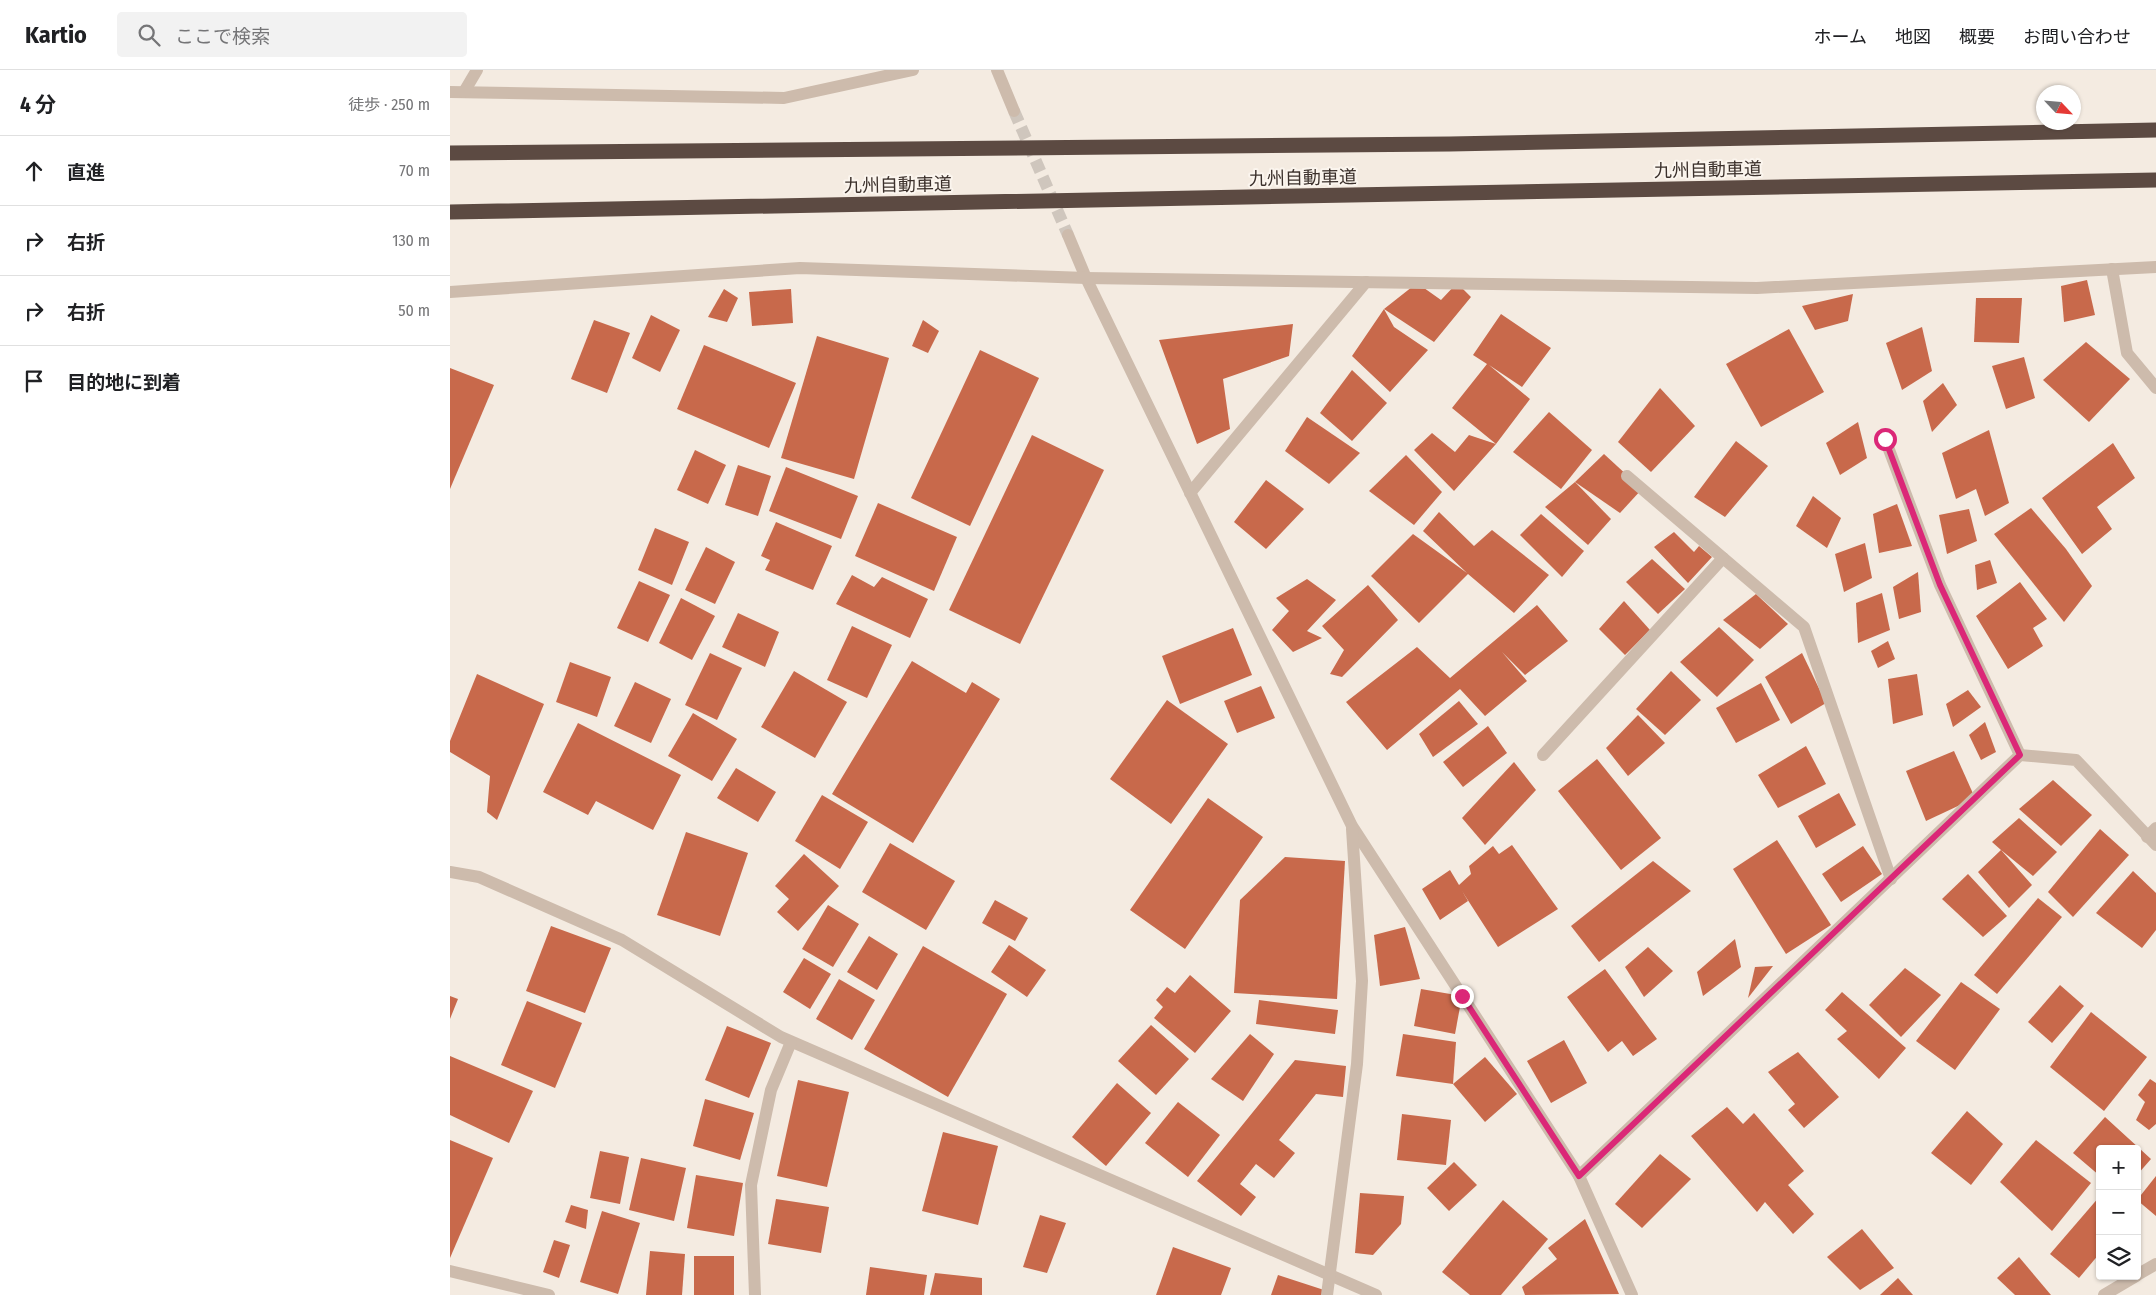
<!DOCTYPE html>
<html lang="ja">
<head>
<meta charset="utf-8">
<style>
	body { margin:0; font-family:"Fira Sans Condensed","Noto Sans JP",sans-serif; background:#f2f2f2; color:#202124 }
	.controls { position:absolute; right:15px; bottom:15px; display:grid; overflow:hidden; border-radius:5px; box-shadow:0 1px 4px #0004 }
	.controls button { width:45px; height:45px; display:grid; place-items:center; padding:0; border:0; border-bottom:1px solid #e0e0e0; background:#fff; color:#202124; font:25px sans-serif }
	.compass { position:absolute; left:1586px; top:15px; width:45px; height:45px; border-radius:50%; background:#fff; box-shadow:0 1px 4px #0004; rotate:116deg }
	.stop { position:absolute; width:15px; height:15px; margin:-11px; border:4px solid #db2777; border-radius:50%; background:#fff }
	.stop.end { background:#db2777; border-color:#fff; box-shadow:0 1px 5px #0008 }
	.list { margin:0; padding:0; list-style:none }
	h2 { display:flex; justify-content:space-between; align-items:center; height:65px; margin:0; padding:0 20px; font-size:21px }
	h2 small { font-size:16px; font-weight:400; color:#757577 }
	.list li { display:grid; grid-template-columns:32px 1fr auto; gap:15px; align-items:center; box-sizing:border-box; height:70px; padding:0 20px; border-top:1px solid #e0e0e0 }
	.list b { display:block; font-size:19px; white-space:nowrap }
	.list em { font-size:16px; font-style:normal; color:#757577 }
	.icon { flex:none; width:28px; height:28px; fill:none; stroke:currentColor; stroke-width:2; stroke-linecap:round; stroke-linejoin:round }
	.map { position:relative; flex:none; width:1706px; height:1225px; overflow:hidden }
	header { display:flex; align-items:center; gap:30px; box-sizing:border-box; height:70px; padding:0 25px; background:#fff; border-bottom:1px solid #e0e0e0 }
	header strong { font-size:24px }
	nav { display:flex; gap:28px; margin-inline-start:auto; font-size:18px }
	.search { width:350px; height:45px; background:#f2f2f2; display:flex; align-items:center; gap:12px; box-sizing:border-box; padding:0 18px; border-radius:5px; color:#757577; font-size:19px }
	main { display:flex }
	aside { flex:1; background:#fff }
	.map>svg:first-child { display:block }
	.building { fill:#c8694b }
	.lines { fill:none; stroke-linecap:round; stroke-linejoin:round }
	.minor-tunnel { stroke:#cfc6bd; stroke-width:12; stroke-dasharray:12 6; stroke-linecap:butt }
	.service { stroke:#cdbbac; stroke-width:12 }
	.minor { stroke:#cdbbac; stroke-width:12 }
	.motorway { stroke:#5c4a42; stroke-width:15 }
	.route { stroke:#db2777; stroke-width:6 }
	.labels { text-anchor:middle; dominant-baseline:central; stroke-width:4; stroke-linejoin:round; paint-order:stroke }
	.street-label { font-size:18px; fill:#3b302b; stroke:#fbf5ee }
</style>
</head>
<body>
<header>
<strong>Kartio</strong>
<div class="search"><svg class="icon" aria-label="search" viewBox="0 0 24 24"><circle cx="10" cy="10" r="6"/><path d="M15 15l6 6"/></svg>ここで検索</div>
<nav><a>ホーム</a><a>地図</a><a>概要</a><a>お問い合わせ</a></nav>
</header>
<main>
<aside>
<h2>4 分<small>徒歩 · 250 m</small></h2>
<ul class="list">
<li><svg class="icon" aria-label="ahead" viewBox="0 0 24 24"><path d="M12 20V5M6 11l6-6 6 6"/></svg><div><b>直進</b></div><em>70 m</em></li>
<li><svg class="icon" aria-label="right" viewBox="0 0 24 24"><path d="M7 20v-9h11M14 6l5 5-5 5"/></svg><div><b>右折</b></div><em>130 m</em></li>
<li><svg class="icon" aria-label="right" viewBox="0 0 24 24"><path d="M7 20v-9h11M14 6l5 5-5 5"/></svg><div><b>右折</b></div><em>50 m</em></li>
<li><svg class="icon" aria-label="arrive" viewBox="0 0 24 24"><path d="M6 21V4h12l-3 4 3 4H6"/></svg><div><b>目的地に到着</b></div></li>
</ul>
</aside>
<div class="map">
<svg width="1706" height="1225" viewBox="0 0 1706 1225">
	<rect width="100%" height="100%" fill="#f4ebe1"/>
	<g class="building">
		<path d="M1637 210 1645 245 1614 252 1611 216Z"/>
		<path d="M967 213 991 230 1007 213 1021 227 984 272 934 239Z"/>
		<path d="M274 219 288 228 277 252 258 247Z"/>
		<path d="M341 219 343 253 302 256 299 222Z"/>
		<path d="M1403 224 1398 251 1365 260 1352 236Z"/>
		<path d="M1526 228H1572L1569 273 1524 272Z"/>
		<path d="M934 239 944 257 978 280 940 322 902 286Z"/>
		<path d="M1051 244 1101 278 1072 317 1039 295 1080 329 1046 374 1004 421 964 380 982 363 1005 382 1019 365 1046 374 1002 338 1037 294 1023 285Z"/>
		<path d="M201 245 230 260 210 302 182 288Z"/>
		<path d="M144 250 180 263 157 323 121 309Z"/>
		<path d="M473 250 489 261 478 283 462 276Z"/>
		<path d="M843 254 839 286 773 309 780 359 747 374 709 270Z"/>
		<path d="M1472 257 1482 301 1452 320 1436 273Z"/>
		<path d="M1339 259 1374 322 1311 357 1276 294Z"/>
		<path d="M367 266 439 288 404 409 331 388Z"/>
		<path d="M1636 272 1680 309 1639 352 1593 310Z"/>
		<path d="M254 275 346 313 319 378 227 339Z"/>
		<path d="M530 280 589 308 520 456 461 428Z"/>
		<path d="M1574 287 1585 328 1556 339 1542 296Z"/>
		<path d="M0 298 44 315 0 419Z"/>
		<path d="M902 300 937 333 902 371 870 343Z"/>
		<path d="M1493 313 1507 335 1482 362 1473 331Z"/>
		<path d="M1210 318 1245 356 1201 402 1168 372Z"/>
		<path d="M1099 342 1142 380 1111 419 1063 382Z"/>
		<path d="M857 347 910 383 879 414 835 381Z"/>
		<path d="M1408 352 1417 388 1390 405 1376 373Z"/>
		<path d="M1539 360 1559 433 1535 446 1526 419 1506 429 1492 383Z"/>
		<path d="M582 365 654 400 570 574 499 540Z"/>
		<path d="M1286 371 1318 396 1275 447 1244 427Z"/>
		<path d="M1663 373 1685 408 1647 437 1662 459 1632 484 1592 428Z"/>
		<path d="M245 380 276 395 258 434 227 420Z"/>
		<path d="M1154 384 1192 419 1170 443 1125 412Z"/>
		<path d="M956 385 992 422 964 455 919 421Z"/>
		<path d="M288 395 321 406 308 446 275 435Z"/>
		<path d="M336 397 408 426 391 469 319 441Z"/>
		<path d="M816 410 854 439 816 479 784 452Z"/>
		<path d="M1125 412 1161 449 1138 475 1095 437Z"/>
		<path d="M1363 426 1391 448 1377 478 1346 456Z"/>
		<path d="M428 433 507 467 484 521 405 486Z"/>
		<path d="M1447 434 1462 476 1429 483 1423 444Z"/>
		<path d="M1581 438 1616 479 1642 516 1614 552 1544 464Z"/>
		<path d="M1519 439 1527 471 1497 484 1489 445Z"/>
		<path d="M989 442 1024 476 1042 460 1099 505 1064 543 1018 504 969 553 921 506 963 464 1017 503 973 461Z"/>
		<path d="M1091 444 1134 481 1112 507 1070 465Z"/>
		<path d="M326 452 382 476 363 520 315 500 320 490 311 486Z"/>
		<path d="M205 458 239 472 222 515 188 500Z"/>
		<path d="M1224 462 1244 482 1249 476 1262 487 1238 513 1204 477Z"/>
		<path d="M1415 473 1422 508 1394 522 1385 484Z"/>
		<path d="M256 477 285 492 265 534 235 520Z"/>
		<path d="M1202 489 1235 519 1208 544 1176 512Z"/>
		<path d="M1540 490 1547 513 1527 520 1525 495Z"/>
		<path d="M1468 502 1471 542 1449 549 1443 517Z"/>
		<path d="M402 505 424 517 432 507 478 529 460 568 386 534Z"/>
		<path d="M857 509 886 530 857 561 872 568 843 582 822 560 839 541 826 528Z"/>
		<path d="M189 511 220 525 198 572 167 558Z"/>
		<path d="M1570 512 1597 549 1583 558 1593 576 1558 599 1526 546Z"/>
		<path d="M918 515 948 550 892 607 880 604 894 580 872 556Z"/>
		<path d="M1432 523 1440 560 1408 573 1406 533Z"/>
		<path d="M1306 524 1338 554 1310 579 1273 550Z"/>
		<path d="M231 528 265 546 242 590 209 573Z"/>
		<path d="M1174 531 1200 560 1175 585 1149 559Z"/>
		<path d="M1087 535 1118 571 1075 605 1052 582 1077 611 1035 646 1010 619 937 680 896 632 967 577 1000 608Z"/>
		<path d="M288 543 329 562 315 597 272 577Z"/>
		<path d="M402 556 442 575 417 628 377 610Z"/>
		<path d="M1269 557 1304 590 1267 627 1230 592Z"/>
		<path d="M783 558 802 605 730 634 712 586Z"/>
		<path d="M1438 571 1445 589 1428 598 1421 581Z"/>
		<path d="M260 583 292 598 267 650 235 635Z"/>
		<path d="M1352 583 1376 633 1341 654 1315 607Z"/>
		<path d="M462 591 516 623 522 612 550 629 463 773 382 724Z"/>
		<path d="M120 592 161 607 147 647 106 632Z"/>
		<path d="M344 601 397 632 365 688 311 657Z"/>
		<path d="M1221 601 1251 630 1215 665 1186 639Z"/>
		<path d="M27 604 94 634 47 750 37 742 40 706 0 682V671Z"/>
		<path d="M1467 604 1473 645 1443 654 1438 609Z"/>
		<path d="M185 612 221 629 201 673 164 656Z"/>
		<path d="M1311 613 1330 650 1286 673 1266 638Z"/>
		<path d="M811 616 825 648 787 663 774 631Z"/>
		<path d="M1518 620 1531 637 1503 657 1496 634Z"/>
		<path d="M717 630 778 674 721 754 660 709Z"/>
		<path d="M1009 631 1028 654 983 687 969 664Z"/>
		<path d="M243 643 287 669 262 711 218 686Z"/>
		<path d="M1188 645 1215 673 1178 706 1156 678Z"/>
		<path d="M1535 652 1546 682 1531 690 1519 665Z"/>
		<path d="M128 653 231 705 203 760 146 731 138 745 93 722Z"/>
		<path d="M1038 656 1057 683 1013 717 993 692Z"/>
		<path d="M1356 676 1376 714 1328 738 1308 705Z"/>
		<path d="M1504 681 1525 728 1476 751 1456 701Z"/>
		<path d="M1147 689 1211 768 1171 800 1108 721Z"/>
		<path d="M1064 692 1086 720 1035 775 1012 748Z"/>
		<path d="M286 698 326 722 308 752 267 728Z"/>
		<path d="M1603 710 1642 745 1611 776 1569 739Z"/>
		<path d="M1389 723 1406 755 1366 778 1348 746Z"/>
		<path d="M372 725 418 752 390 799 345 771Z"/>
		<path d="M758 728 813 767 735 879 680 840Z"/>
		<path d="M1569 748 1607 782 1583 806 1551 780 1582 815 1559 838 1528 802 1551 780 1542 772Z"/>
		<path d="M1650 759 1679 785 1623 847 1598 822Z"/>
		<path d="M236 762 298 783 270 866 207 845Z"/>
		<path d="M1327 770 1381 855 1336 884 1283 799Z"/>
		<path d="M440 773 505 811 476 860 412 822Z"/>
		<path d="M1062 775 1108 839 1048 877 1012 821 1018 831 990 850 972 819 1000 800 1009 815 1021 804 1019 796 1043 776 1049 784Z"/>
		<path d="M1413 776 1432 804 1391 832 1372 804Z"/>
		<path d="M354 784 389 816 348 861 327 842 339 829 325 816Z"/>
		<path d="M835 787 895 791 887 929 784 923 790 830Z"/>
		<path d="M1203 791 1241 821 1149 892 1121 856Z"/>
		<path d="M1683 801 1706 823V860L1692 878 1646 843Z"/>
		<path d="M1518 804 1557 846 1533 867 1492 829Z"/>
		<path d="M1588 828 1612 847 1547 924 1524 905Z"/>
		<path d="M545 830 578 848 565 871 532 853Z"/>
		<path d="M378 835 409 854 383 897 352 879Z"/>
		<path d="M101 856 161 878 135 943 76 921Z"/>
		<path d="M955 857 970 909 930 916 924 865Z"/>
		<path d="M419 866 448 884 427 920 397 902Z"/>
		<path d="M1285 869 1291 897 1253 926 1247 902Z"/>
		<path d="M559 875 596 900 577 927 541 902Z"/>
		<path d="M473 876 557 924 498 1027 414 979Z"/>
		<path d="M1198 877 1223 901 1194 927 1175 897Z"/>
		<path d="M354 888 381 904 360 939 333 922Z"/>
		<path d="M1323 896 1298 928 1305 897Z"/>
		<path d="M1455 898 1491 925 1451 967 1419 935Z"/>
		<path d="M1155 899 1207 969 1183 986 1172 971 1158 982 1117 927Z"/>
		<path d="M740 905 781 941 745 983 704 948 713 937 706 930 717 917 725 923Z"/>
		<path d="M389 909 425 930 402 970 366 949Z"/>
		<path d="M1511 912 1550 939 1505 1000 1466 971Z"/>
		<path d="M1610 915 1634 936 1602 973 1578 952Z"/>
		<path d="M971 919 1012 926 1005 964 964 956Z"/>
		<path d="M1392 922 1456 978 1429 1009 1387 969 1397 961 1375 940Z"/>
		<path d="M0 926 8 929 0 949Z"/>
		<path d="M809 930 888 940 885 964 806 954Z"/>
		<path d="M77 931 132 953 105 1018 51 995Z"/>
		<path d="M1641 942 1697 987 1654 1041 1600 997Z"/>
		<path d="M701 955 739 989 706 1025 668 991Z"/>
		<path d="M277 956 321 973 299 1028 255 1010Z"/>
		<path d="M800 964 824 984 793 1031 761 1009Z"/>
		<path d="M953 964 1006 972 1003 1014 946 1006Z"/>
		<path d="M1114 970 1137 1013 1101 1033 1077 991Z"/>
		<path d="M1348 982 1389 1027 1354 1058 1338 1040 1345 1034 1318 1002Z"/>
		<path d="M0 986 83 1021 59 1073 0 1045Z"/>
		<path d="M1035 987 1067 1024 1035 1052 1003 1014Z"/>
		<path d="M845 990 896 996 893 1027 866 1024 829 1070 845 1083 824 1108 806 1094 790 1114 806 1127 791 1146 747 1111Z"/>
		<path d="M1700 1009 1706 1013V1054L1699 1060 1686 1050 1695 1032 1688 1025Z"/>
		<path d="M348 1010 399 1022 377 1117 327 1106Z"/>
		<path d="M667 1013 701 1043 656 1096 622 1067Z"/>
		<path d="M255 1029 304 1043 290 1090 243 1076Z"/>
		<path d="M728 1032 770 1065 738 1107 695 1073Z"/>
		<path d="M1277 1037 1293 1054 1304 1043 1354 1101 1338 1115 1364 1144 1343 1164 1315 1132 1307 1142 1241 1066Z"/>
		<path d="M1517 1041 1553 1074 1521 1115 1481 1083Z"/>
		<path d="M952 1044 1001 1050 996 1095 947 1090Z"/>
		<path d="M1655 1047 1701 1089 1687 1105V1079H1650V1106L1623 1083Z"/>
		<path d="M493 1062 548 1076 528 1155 472 1141Z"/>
		<path d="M0 1070 43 1088 0 1188Z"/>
		<path d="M1586 1070 1641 1113 1602 1161 1550 1112Z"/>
		<path d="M150 1081 179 1087 170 1134 140 1128Z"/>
		<path d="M1210 1084 1241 1109 1192 1158 1165 1134Z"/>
		<path d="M191 1088 236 1098 224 1151 179 1140Z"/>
		<path d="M1004 1092 1027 1115 999 1141 977 1118Z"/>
		<path d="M246 1105 293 1113 284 1166 237 1158Z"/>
		<path d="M1706 1106V1146L1687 1130Z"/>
		<path d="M910 1123 954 1126 951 1154 923 1185 905 1183Z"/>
		<path d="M1650 1126V1183L1629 1208 1600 1184Z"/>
		<path d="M326 1129 379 1137 371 1183 318 1174Z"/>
		<path d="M1053 1130 1098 1169 1051 1225H1020L992 1202Z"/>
		<path d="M121 1135 138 1140 136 1159 115 1152Z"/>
		<path d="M152 1141 190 1153 168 1224 130 1212Z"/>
		<path d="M590 1145 616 1153 597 1203 573 1197Z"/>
		<path d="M1135 1149 1169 1224 1075 1225 1072 1217 1107 1189 1098 1178Z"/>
		<path d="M1412 1159 1444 1198 1410 1220 1377 1187Z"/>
		<path d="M104 1170 120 1175 109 1208 93 1202Z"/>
		<path d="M723 1177 781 1198 771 1225H706Z"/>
		<path d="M200 1181 235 1184 232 1225H196Z"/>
		<rect x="244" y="1186" width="40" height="39"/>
		<path d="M1569 1187 1601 1225H1565L1547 1208Z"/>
		<path d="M420 1197 477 1205 474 1225H416Z"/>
		<path d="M485 1203 532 1208V1225H480Z"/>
		<path d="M828 1205 874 1220 872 1225H821Z"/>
		<path d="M1448 1208 1463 1225H1430Z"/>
	</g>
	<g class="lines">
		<path class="minor-tunnel" d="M564 41 618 165"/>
		<g class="service">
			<path d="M0 1201 99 1225"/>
			<path d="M1687 1205 1706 1194"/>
			<path d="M1654 1225 1686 1206"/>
		</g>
		<g class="minor">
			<path d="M547 0 564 41"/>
			<path d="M0 22 334 28 463 0"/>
			<path d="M14 22 27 0"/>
			<path d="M618 165 636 208 902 756 1129 1106 1182 1225"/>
			<path d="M1662 199 1677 283 1706 318"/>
			<path d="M0 222 350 198 636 208 1307 218 1706 197"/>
			<path d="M1435 369 1490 515 1570 685"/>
			<path d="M1177 406 1354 557 1441 809"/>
			<path d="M740 423 916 212"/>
			<path d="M1093 685 1273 488"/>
			<path d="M1697 767 1706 758"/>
			<path d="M0 802 29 807 172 870 331 967 926 1225"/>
			<path d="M1129 1106 1570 685 1626 690 1706 775"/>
			<path d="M305 1225 301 1115 321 1020 341 972"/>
			<path d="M877 1225 907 994 912 911 902 759"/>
		</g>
		<g class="motorway">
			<path d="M0 83 1000 74 1706 60"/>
			<path d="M0 142 1706 110"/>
		</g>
	</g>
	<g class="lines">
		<path class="route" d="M1012 926 1129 1106 1570 685 1490 515 1435 369"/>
	</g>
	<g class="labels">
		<g class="street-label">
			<text transform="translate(1258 100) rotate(-1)">九州自動車道</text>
			<text transform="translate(853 108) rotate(-1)">九州自動車道</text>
			<text transform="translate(448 115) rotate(-1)">九州自動車道</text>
		</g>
	</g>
</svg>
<div class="controls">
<button>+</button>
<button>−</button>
<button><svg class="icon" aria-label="layers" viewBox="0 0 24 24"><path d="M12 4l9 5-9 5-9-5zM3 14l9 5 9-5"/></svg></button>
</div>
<svg class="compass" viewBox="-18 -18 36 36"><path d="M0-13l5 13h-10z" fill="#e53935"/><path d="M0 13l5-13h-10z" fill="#757577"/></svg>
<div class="stop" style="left:1435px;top:369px"></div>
<div class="stop end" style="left:1012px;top:926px"></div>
</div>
</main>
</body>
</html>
